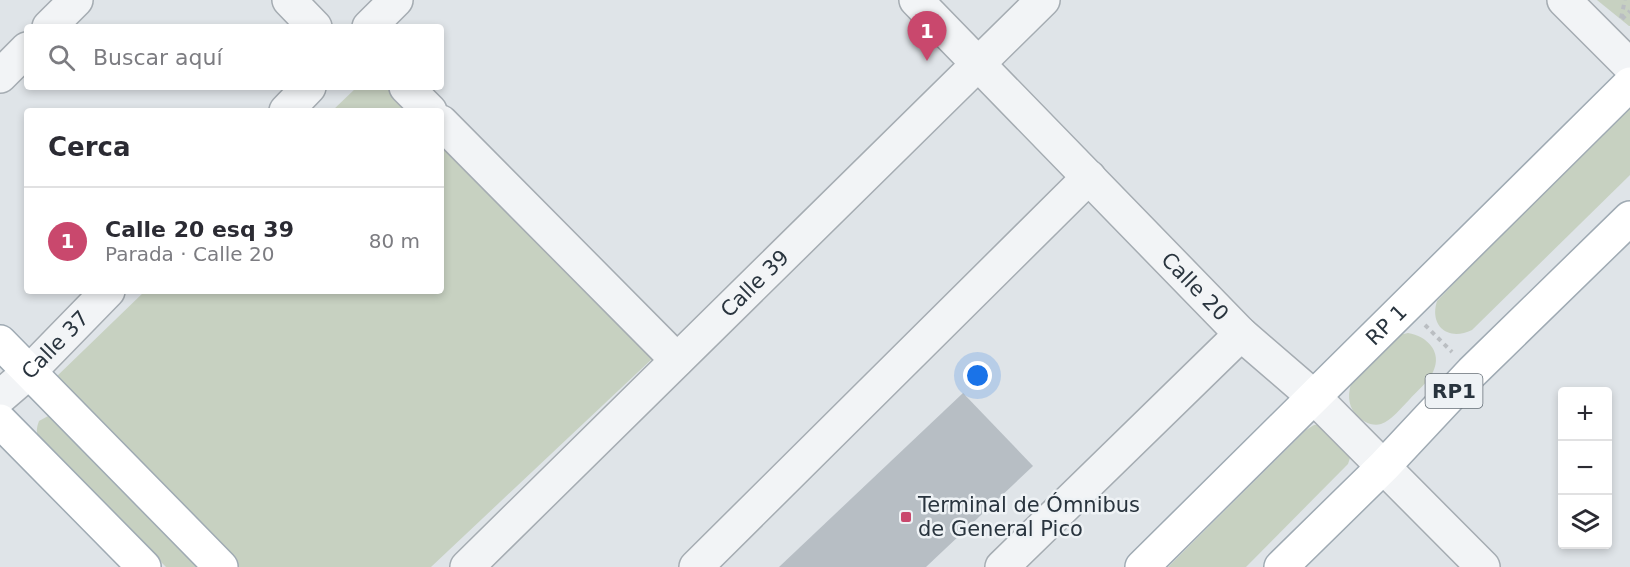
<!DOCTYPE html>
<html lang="es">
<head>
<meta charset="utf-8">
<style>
	body { margin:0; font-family:"DejaVu Sans",sans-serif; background:#f7f7f7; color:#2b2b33 }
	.controls { position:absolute; right:18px; bottom:18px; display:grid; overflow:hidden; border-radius:6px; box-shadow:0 3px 9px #0003 }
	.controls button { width:54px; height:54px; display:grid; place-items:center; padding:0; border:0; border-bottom:2px solid #e1e1e2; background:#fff; color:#2b2b33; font:30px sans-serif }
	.you { position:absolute; left:978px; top:376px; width:21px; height:21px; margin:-15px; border:4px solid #fff; border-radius:50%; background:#1a73e8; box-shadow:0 0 0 9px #1a73e833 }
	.badge { display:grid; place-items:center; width:39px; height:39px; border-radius:50%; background:#c9486d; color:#fff; font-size:20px; font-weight:700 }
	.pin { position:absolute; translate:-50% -50px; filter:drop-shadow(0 2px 3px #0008) }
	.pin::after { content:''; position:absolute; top:32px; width:21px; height:18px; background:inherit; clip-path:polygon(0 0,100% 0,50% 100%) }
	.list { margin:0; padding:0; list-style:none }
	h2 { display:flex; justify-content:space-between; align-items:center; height:78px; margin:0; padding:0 24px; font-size:26px }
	h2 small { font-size:20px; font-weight:400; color:#7c7c81 }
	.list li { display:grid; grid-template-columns:39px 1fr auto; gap:18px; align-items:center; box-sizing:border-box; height:108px; padding:0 24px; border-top:2px solid #e1e1e2 }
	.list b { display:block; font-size:22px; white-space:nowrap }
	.list p { margin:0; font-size:20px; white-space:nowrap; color:#7c7c81 }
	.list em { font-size:20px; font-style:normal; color:#7c7c81 }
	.icon { flex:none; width:33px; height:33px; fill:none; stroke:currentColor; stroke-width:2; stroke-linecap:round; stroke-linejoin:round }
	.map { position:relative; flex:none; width:1630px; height:567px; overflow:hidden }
	.search { position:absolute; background:#fff; box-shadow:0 3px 9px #0003; left:24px; top:24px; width:420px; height:66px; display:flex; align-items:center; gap:15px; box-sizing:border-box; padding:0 21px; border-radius:6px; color:#7c7c81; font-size:22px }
	.panel { position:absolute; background:#fff; box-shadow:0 3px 9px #0003; left:24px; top:108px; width:420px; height:186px; border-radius:6px }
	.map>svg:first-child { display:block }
	.green { fill:#c7d1c1 }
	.building { fill:#b7bec4 }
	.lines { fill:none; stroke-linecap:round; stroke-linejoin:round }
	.minor-casing { stroke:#a5acb2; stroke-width:36 }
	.major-casing { stroke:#9faab3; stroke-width:36 }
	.path { stroke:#babec2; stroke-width:4; stroke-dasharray:4.5 4.5; stroke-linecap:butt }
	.minor { stroke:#f2f4f6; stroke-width:33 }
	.major { stroke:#fff; stroke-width:33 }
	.poi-dot { fill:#c9486d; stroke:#eef2f5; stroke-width:2 }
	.labels { text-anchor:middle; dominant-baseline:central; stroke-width:5; stroke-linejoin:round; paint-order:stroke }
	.shield { fill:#eef2f5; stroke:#646d75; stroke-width:1.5 }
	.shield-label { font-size:20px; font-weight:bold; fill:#29343e }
	.street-label { font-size:21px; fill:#29343e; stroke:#eef2f5 }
	.poi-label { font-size:21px; fill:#29343e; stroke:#eef2f5; text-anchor:start }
</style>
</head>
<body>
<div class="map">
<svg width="1630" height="567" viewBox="0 0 1630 567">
	<rect width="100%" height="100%" fill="#dfe4e8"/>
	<g class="green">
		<path d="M1597 0H1630V26H1629Z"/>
		<path d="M357 87H389L413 111H332Z"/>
		<path d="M1630 100V175L1472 330C1448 342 1429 326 1437 301Z"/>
		<path d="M441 140 654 357 431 567H239L55 378 145 291H441Z"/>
		<path d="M1408 333C1427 336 1443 352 1433 372 1428 382 1417 391 1409 400 1401 408 1392 420 1381 424 1372 427 1362 421 1356 415 1347 404 1348 393 1352 380L1399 335Z"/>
		<path d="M50 415 208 567H166L40 441C36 433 36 429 39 421Z"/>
		<path d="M1323 424 1351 455 1348 464 1246 567H1168L1306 430 1314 425Z"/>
	</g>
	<path class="building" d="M963 393 1033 466 926 567H779Z"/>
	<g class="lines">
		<defs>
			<g id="minor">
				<path d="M289 0 315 27"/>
				<path id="s1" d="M916 0 1241 334 1314 397 1483 567"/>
				<path d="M1564 0 1630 66"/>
				<path d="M49 27 76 0"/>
				<path d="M369 27 396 0"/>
				<path d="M0 76 27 49"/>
				<path d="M406 87 430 111"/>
				<path d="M286 111 309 87"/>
				<path d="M441 122 677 360"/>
				<path id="s2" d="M0 397 29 372 108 291"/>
				<path id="s3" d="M467 567 1043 0"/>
				<path d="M696 567 1089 177"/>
				<path d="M1002 567 1241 334"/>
			</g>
			<g id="major">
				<path d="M0 342 221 567"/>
				<path d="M0 421 144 567"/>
				<path id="s4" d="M1142 567 1630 84"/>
				<path d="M1281 567 1384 466 1472 372 1630 218"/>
			</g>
		</defs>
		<use href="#minor" class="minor-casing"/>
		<use href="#major" class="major-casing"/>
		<g class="path">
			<path d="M1621 18 1625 0"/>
			<path d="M1622 19 1630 11"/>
			<path d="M1425 325 1452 352"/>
		</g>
		<use href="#minor" class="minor"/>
		<use href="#major" class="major"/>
	</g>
	<rect class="poi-dot" x="900" y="511" width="12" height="12" rx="3"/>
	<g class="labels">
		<rect class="shield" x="1425.5" y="374" width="57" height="34" rx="4.5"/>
		<g class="shield-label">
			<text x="1454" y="391">RP1</text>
		</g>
		<g class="street-label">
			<text stroke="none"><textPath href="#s3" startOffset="404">Calle 39</textPath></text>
			<text stroke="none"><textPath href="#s1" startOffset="400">Calle 20</textPath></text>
			<text stroke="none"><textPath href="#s4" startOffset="344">RP 1</textPath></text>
			<text stroke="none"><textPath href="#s2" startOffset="76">Calle 37</textPath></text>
		</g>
		<g class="poi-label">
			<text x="918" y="505">Terminal de Ómnibus<tspan x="918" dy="24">de General Pico</tspan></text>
		</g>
	</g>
</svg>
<div class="controls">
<button>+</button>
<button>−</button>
<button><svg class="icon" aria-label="layers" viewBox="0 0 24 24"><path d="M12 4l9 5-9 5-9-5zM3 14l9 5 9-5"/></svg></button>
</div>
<div class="you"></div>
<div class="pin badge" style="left:927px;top:61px">1</div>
<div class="search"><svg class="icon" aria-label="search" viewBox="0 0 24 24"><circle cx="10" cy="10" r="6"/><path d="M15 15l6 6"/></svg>Buscar aquí</div>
<section class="panel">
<h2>Cerca<small></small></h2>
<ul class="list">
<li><span class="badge">1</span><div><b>Calle 20 esq 39</b><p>Parada · Calle 20</p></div><em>80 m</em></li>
</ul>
</section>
</div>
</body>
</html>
